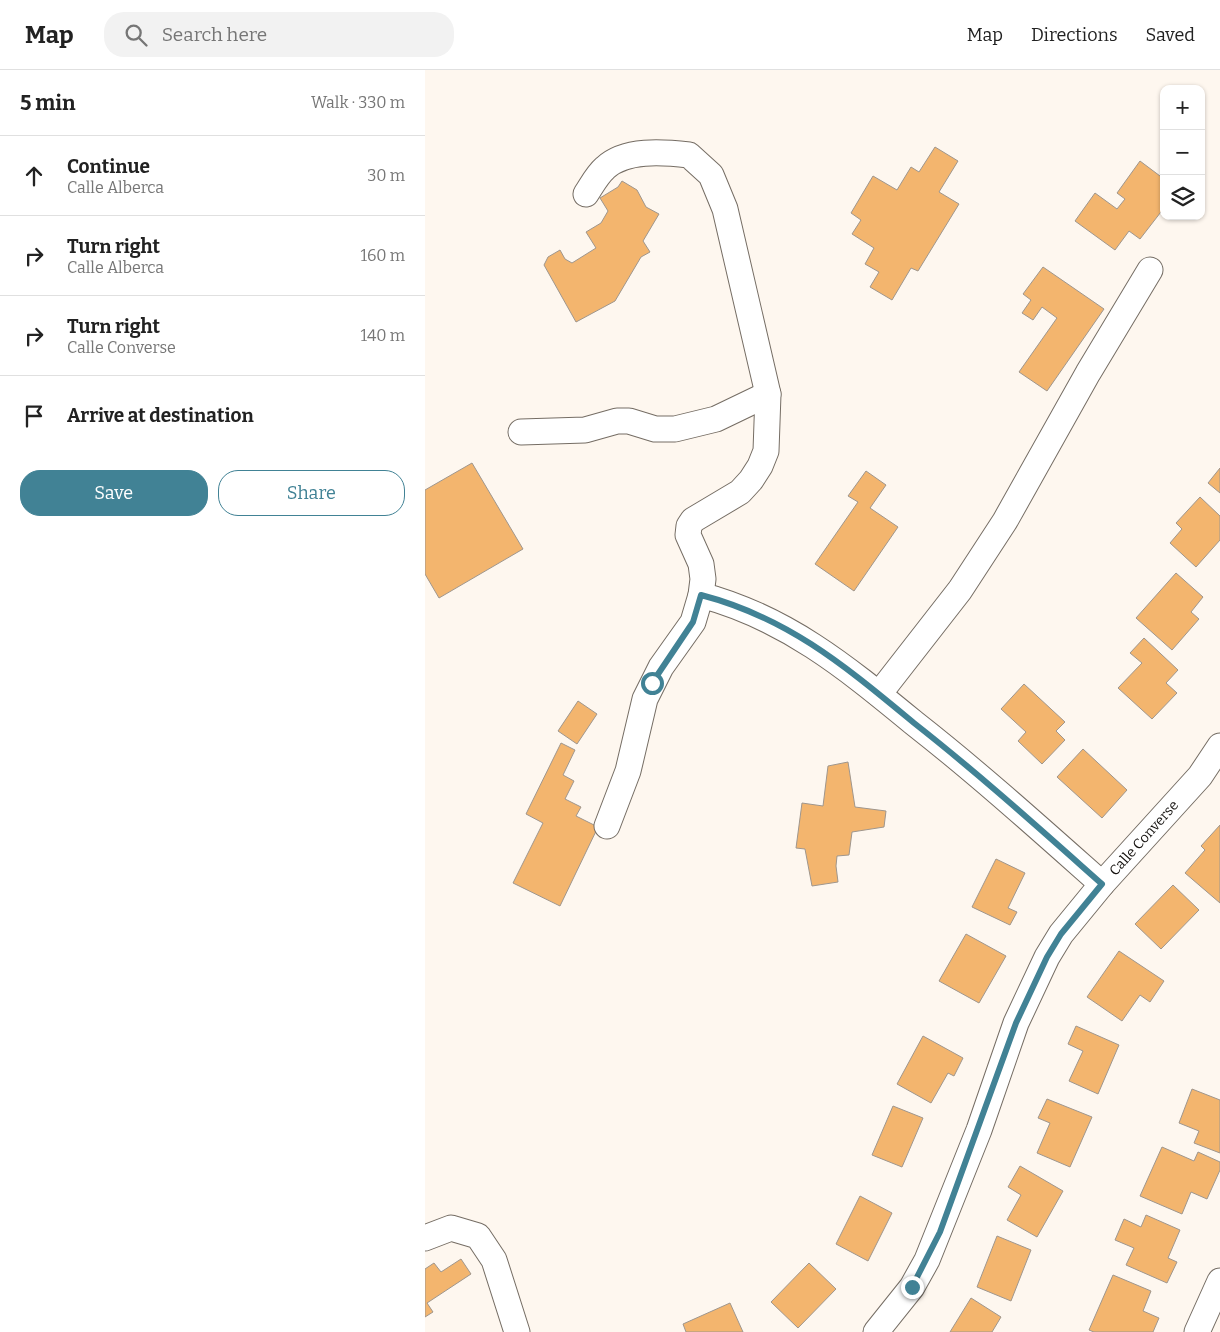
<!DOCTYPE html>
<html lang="en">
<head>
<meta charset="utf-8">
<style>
	body { margin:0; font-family:Bitter,serif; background:#f2f2f2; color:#222 }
	.controls { position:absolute; right:15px; top:15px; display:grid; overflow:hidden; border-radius:10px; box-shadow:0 1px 4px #0004 }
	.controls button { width:45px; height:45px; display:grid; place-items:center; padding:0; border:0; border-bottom:1px solid #e0e0e0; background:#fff; color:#222; font:25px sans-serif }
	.stop { position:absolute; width:15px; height:15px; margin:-11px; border:4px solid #418295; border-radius:50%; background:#fff }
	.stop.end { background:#418295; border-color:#fff; box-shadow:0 1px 5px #0008 }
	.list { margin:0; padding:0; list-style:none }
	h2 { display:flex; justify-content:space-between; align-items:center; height:65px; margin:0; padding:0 20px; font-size:21px }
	h2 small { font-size:16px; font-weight:400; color:#767676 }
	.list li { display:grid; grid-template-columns:32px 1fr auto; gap:15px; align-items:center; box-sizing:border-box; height:80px; padding:0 20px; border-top:1px solid #e0e0e0 }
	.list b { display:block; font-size:19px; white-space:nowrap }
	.list p { margin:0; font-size:16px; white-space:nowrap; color:#767676 }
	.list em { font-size:16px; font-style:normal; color:#767676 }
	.actions { display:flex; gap:10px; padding:15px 20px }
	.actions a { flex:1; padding:11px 0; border:1px solid #418295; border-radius:20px; text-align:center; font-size:18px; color:#418295 }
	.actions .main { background:#418295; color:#fff }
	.icon { flex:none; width:28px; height:28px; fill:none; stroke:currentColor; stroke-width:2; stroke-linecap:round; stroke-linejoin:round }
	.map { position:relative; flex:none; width:795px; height:1262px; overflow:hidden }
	header { display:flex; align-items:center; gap:30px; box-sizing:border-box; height:70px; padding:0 25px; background:#fff; border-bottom:1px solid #e0e0e0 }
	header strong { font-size:24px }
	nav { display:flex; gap:28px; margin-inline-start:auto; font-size:18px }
	.search { width:350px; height:45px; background:#f2f2f2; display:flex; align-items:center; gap:12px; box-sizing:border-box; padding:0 18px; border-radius:20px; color:#767676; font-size:19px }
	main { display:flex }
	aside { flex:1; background:#fff }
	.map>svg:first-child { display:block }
	.building { fill:#f3b56e; stroke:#9f968d }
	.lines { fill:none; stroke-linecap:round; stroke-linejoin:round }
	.minor-casing { stroke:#756d64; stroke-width:27 }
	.minor { stroke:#fff; stroke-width:25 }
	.route { stroke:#418295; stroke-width:6 }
	.labels { text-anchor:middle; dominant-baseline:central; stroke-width:4.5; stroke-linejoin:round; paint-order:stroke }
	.street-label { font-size:14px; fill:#14110e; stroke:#fff }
</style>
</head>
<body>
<header>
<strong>Map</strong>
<div class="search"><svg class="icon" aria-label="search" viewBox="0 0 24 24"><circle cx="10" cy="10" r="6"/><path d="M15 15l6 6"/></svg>Search here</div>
<nav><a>Map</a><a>Directions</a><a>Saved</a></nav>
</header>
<main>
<aside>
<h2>5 min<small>Walk · 330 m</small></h2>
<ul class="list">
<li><svg class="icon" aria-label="ahead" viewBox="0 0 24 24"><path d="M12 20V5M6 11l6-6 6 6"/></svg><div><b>Continue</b><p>Calle Alberca</p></div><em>30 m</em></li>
<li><svg class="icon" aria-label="right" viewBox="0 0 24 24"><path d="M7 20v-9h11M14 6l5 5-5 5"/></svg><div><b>Turn right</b><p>Calle Alberca</p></div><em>160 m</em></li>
<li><svg class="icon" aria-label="right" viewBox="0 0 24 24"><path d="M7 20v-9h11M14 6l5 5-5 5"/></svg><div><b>Turn right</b><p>Calle Converse</p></div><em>140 m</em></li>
<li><svg class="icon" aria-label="arrive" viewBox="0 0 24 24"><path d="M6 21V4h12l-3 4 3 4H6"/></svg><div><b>Arrive at destination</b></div></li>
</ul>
<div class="actions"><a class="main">Save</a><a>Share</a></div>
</aside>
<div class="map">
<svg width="795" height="1262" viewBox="0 0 795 1262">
	<rect width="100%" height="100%" fill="#fef7ef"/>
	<g class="building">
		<path d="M510 77 533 91 514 122 534 134 493 201 486 198 467 230 445 217 454 202 440 194 449 178 427 164 436 150 426 143 448 106 472 120 486 97 494 102Z"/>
		<path d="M715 91 739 109V123L736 128 739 130V138L715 169 704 161 690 180 650 151 670 123 692 139 700 129 692 123Z"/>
		<path d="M197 111 212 120 221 137 234 144 218 171 225 182 216 187 190 231 151 252 119 195 123 187 135 180 140 189 147 193 171 178 161 162 176 153 183 141 175 128 193 117Z"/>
		<path d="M618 197 679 239 622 321 594 302 632 248 617 237 608 250 597 243 606 230 598 224Z"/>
		<path d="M47 393 98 479 14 528 0 504V420Z"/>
		<path d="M795 398V423L783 413Z"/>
		<path d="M441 401 461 415 445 438 473 457 429 521 390 494 433 432 423 426Z"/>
		<path d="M775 427 795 446V470L771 497 745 473 757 459 751 453Z"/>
		<path d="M751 503 778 527 766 542 774 549 747 580 711 548Z"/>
		<path d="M719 568 753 600 741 613 752 623 727 649 693 618 717 593 705 583Z"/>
		<path d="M599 614 640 652 631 661 640 670 617 694 593 671 601 662 576 639Z"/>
		<path d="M153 631 172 644 152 674 133 661Z"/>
		<path d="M136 673 150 680 138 705 149 711 140 729 156 737 151 746 173 757 135 836 88 813 118 753 101 744Z"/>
		<path d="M658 679 702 720 677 748 632 707Z"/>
		<path d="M423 692 430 737 461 741 459 757 427 762 424 785 412 786 411 796 413 812 387 816 380 779 371 778 377 733 398 736 403 696Z"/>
		<path d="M795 755V833L760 803 780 780 776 776Z"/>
		<path d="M571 789 600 803 583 838 592 842 585 855 547 837Z"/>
		<path d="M748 815 774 840 736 879 710 854Z"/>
		<path d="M541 864 581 886 554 933 514 911Z"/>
		<path d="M694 881 739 911 725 932 715 925 697 951 662 927Z"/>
		<path d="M651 956 694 975 673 1024 644 1011 658 981 643 974Z"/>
		<path d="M498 966 538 988 529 1006 523 1003 506 1033 472 1014Z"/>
		<path d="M767 1019 795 1030V1083L769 1073 774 1061 754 1053Z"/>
		<path d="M622 1029 667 1047 645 1097 612 1083 625 1053 613 1048Z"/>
		<path d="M468 1036 498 1048 477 1097 447 1085Z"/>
		<path d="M737 1077 769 1091 773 1082 795 1092V1100L782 1129 766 1122 757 1144 715 1126Z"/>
		<path d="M595 1096 638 1121 612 1167 582 1150 596 1125 583 1117Z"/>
		<path d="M435 1126 467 1143 443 1191 411 1174Z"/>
		<path d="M721 1145 755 1160 743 1188 752 1192 742 1213 701 1195 709 1178 690 1170 699 1149 716 1157Z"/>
		<path d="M572 1166 606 1180 586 1231 552 1217Z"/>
		<path d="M36 1189 46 1204 2 1233 8 1242 0 1247V1199L9 1193 16 1202Z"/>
		<path d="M384 1193 411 1219 373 1258 346 1232Z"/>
		<path d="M688 1205 726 1221 718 1241 734 1248 728 1262H669L664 1260Z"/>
		<path d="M546 1228 576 1247 567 1262H525Z"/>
		<path d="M305 1233 318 1262H261L258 1254Z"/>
	</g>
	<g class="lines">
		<defs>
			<g id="minor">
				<path d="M161 124C167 115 172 105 180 98 200 79 238 82 264 85L286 105 300 139 343 324 341 381 335 396 326 410 315 422 268 450 264 456 263 465 276 494 278 509 276 525 268 552 236 597 220 629 203 701 182 756"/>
				<path d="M96 362 160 360 192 351H204L230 359H250L291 349 343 324"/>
				<path d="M276 525C362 548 422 598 489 653 554 704 615 759 677 814"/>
				<path d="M454 624 535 520 580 451 663 303 725 200"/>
				<path d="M0 1168 26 1158 53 1166 69 1190 92 1262"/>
				<path d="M451 1262 487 1217 502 1190 554 1060 591 953 622 887 636 864 677 814 775 706 795 676"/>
				<path d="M772 1262 795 1211"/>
			</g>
		</defs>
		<use href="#minor" class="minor-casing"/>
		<use href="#minor" class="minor"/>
	</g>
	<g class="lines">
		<path class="route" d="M227 613 268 552 276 525C364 548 421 597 489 653 554 704 615 759 677 814L636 864 622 887 591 953 515 1162 487 1217"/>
	</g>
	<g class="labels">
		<g class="street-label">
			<text transform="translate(719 768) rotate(-48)">Calle Converse</text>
		</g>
	</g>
</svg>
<div class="controls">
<button>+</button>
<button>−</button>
<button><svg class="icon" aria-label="layers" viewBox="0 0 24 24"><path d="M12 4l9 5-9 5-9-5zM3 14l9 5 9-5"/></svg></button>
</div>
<div class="stop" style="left:227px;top:613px"></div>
<div class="stop end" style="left:487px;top:1217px"></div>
</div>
</main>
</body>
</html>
